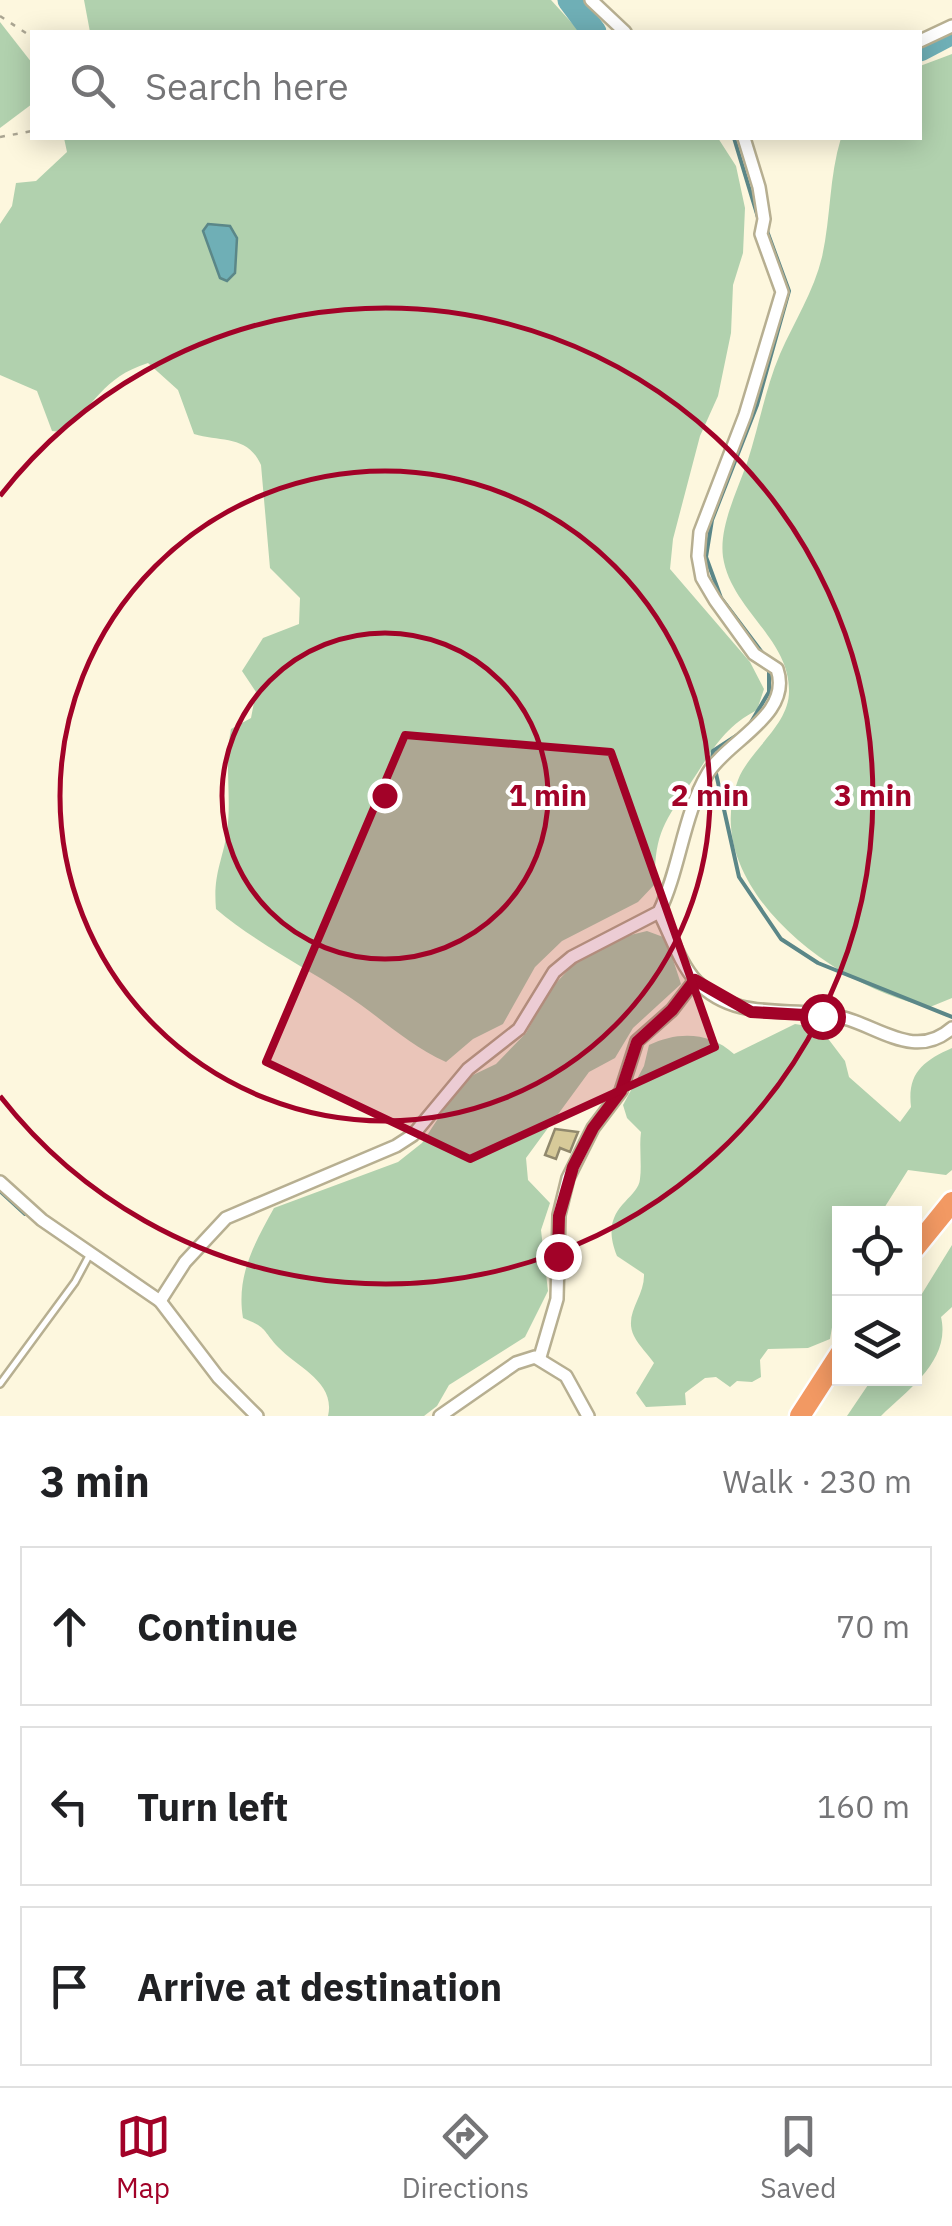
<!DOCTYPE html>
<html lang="en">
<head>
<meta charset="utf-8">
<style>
	body { margin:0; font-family:"IBM Plex Sans",sans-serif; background:#f6f6f6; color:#202124 }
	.controls { position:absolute; right:30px; bottom:30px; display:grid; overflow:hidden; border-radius:0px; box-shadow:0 5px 25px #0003 }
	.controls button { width:90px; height:90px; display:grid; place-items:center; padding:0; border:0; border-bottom:2px solid #e0e0e0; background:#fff; color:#202124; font:50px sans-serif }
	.stop { position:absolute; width:30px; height:30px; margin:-22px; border:8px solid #a20228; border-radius:50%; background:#fff }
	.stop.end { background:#a20228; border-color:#fff; box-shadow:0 2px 10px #0008 }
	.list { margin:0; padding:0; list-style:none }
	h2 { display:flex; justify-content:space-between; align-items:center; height:130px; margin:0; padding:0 40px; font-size:42px }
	h2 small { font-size:32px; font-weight:400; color:#757577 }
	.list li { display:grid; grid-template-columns:65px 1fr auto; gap:30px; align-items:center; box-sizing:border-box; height:160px; margin:0 20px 20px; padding:0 20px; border:2px solid #e0e0e0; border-radius:0px }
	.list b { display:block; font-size:38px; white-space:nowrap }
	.list em { font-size:32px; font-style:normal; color:#757577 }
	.icon { flex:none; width:55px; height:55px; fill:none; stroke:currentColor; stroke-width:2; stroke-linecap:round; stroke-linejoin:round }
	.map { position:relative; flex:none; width:952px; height:1416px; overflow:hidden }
	.search { position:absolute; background:#fff; box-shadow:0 5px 25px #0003; left:30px; right:30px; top:30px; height:110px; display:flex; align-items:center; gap:25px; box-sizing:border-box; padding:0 35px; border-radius:0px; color:#757577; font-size:38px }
	.sheet { height:670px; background:#fff }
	nav { display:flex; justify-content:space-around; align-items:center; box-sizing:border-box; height:140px; border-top:2px solid #e0e0e0; background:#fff; font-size:28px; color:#757577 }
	nav a { display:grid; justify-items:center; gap:5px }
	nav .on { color:#a20228 }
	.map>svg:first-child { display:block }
	.green { fill:#b1d1ae }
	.water { fill:#6fafb6; stroke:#5b8788; stroke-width:2.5 }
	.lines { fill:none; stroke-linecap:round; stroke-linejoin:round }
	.stream { stroke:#5b8788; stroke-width:4 }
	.river { stroke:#6fafb6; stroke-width:25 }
	.building { fill:#d7ca99; stroke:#91896d; stroke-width:2.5 }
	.lane-casing { stroke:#b7af91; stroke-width:10 }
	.street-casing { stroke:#b7af91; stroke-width:16 }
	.highway-casing { stroke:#fff; stroke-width:25 }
	.path { stroke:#aaa592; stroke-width:2.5; stroke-dasharray:5 8; stroke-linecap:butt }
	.lane { stroke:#fff; stroke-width:5 }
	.street { stroke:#fff; stroke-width:11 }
	.highway { stroke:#f29963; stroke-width:20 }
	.route { stroke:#a20228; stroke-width:12 }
	.marked { fill:#a20228; fill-opacity:0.2; stroke:#a20228; stroke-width:8; stroke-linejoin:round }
	.ring { fill:none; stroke:#a20228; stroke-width:5 }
	.centre { fill:#a20228; stroke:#fff; stroke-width:5 }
	.ring-label { font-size:30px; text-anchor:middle; font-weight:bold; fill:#a20228; stroke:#fff; stroke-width:8; stroke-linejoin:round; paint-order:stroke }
</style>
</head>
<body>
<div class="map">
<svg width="952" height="1416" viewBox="0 0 952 1416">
	<rect width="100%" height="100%" fill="#fdf7de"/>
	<g class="green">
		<path d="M84 0H551L580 32H90Z"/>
		<path d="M0 22 32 63V104L0 128Z"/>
		<path d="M952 54V998L930 1007C838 990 697 887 738 780 750 749 790 725 789 690 789 638 731 609 723 557 719 527 737 491 747 463 759 427 765 389 780 354 794 322 814 291 822 257 831 217 829 177 841 138H920V66Z"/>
		<path d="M64 138H718L736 166 745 208 743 253 733 285 731 333 718 396 700 436 673 539 670 569 750 662 764 689 757 710C722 728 711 753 690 784 664 822 654 835 655 884L638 902 562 941 535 967 503 1024 473 1039 446 1062C413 1047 390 1026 361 1005 314 971 261 947 216 909 213 874 222 863 227 832 232 797 224 764 231 729L251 718 256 692 242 671 263 638 299 624 300 598 270 568 261 465C248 435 221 442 194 434L178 390 148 363C101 378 97 405 61 432L52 431 37 391 0 375V224L12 206 16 183 36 181 67 152Z"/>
		<path d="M647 931 666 938 681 984 633 1028 615 1058 589 1072 526 1158 528 1180 550 1203 541 1230 548 1291 525 1337 449 1385 437 1406 424 1416H328C336 1382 297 1367 278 1347 262 1330 268 1328 243 1318 236 1276 254 1244 274 1208L398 1162 422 1143 456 1091 473 1075 496 1064 526 1033 553 986 574 964 614 939Z"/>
		<path d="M795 1024 820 1028 845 1061 849 1077 900 1122 911 1107C907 1073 923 1061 952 1048V1170L946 1175 908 1170 881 1213 840 1214C840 1256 838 1297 830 1339L808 1348 768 1349 760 1360 761 1377 752 1382 737 1381 730 1387 716 1377 705 1378 685 1393 686 1405 646 1407 636 1393 654 1363C648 1354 639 1346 634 1336 623 1314 645 1297 644 1274L617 1256C597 1207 638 1201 640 1179 642 1164 639 1147 641 1132L627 1118 623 1105 644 1066 649 1045C678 1031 710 1032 734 1054Z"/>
		<path d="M952 1245V1307L941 1317C951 1360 909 1389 881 1416H847L872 1379 914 1378 915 1305Z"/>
	</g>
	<path class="water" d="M208 224 230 226 237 238 235 273 227 281 220 278 203 231Z"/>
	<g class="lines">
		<g class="stream">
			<path d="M734 138 760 224"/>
			<path d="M764 655 721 598 706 557 712 520 757 405 789 291 767 231"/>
			<path d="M750 724 769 692V669"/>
			<path d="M712 760 713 751 739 734"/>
			<path d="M715 769 739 877 781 939 818 963 952 1017"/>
			<path d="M0 1191 25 1214"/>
		</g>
		<g class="river">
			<path d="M570 0 594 32"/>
			<path d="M920 49 952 32"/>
		</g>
	</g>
	<path class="building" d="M555 1129 578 1132 570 1152 560 1148 556 1159 545 1155Z"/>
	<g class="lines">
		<defs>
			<path id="lane" d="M0 1384 75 1282 90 1254"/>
			<g id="street">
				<path d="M591 0 625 32"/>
				<path d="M920 41 952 26"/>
				<path d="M659 912C670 933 680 964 696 981 738 1025 793 1004 844 1018 881 1028 916 1060 952 1028"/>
				<path d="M0 1182 42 1220 160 1301 218 1377 257 1416"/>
				<path d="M160 1301 185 1262 226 1218 396 1146 413 1135 468 1069 519 1029 554 972 572 957 659 912C680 869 683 815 708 773 727 741 793 715 777 669L754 654 715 600 702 578 698 556 700 532 745 415 782 292 761 234 764 219 759 187 744 138"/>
				<path d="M540 1357 557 1299 559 1215 568 1178 593 1128 621 1091 637 1041 672 1010 695 980"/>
				<path d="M440 1416 516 1363 535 1357 566 1376 588 1416"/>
			</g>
			<g id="highway">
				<path d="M914 1249 952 1202"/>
				<path d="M800 1416 840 1354"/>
			</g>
		</defs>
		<use href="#lane" class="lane-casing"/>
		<use href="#street" class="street-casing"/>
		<use href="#highway" class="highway-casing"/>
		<g class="path">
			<path d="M0 16 32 37"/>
			<path d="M0 137 32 131"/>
		</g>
		<use href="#lane" class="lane"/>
		<use href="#street" class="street"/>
		<use href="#highway" class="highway"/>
	</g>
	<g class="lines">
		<path class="route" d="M558 1256 559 1216 573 1167 593 1128 621 1091 637 1042 672 1010 695 980 751 1012 822 1016"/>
	</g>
	<path class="marked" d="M405 735 611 752 715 1047 470 1159 266 1062Z"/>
	<g class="ring">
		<circle cx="385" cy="796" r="163"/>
		<circle cx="385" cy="796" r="325"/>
		<path d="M0 496A488 488 0 1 1 0 1096"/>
	</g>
	<circle cx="385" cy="796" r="15" class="centre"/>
	<g class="ring-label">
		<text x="548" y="806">1 min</text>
		<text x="710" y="806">2 min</text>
		<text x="873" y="806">3 min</text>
	</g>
</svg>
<div class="controls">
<button><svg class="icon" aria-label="locate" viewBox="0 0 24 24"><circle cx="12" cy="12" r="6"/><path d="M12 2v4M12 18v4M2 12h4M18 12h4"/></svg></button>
<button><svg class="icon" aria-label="layers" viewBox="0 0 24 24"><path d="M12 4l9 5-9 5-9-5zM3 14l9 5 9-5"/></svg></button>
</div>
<div class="stop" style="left:822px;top:1016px"></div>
<div class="stop end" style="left:558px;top:1256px"></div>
<div class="search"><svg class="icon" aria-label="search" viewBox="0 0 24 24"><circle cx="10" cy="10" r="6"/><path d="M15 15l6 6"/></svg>Search here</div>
</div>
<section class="sheet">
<h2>3 min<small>Walk · 230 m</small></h2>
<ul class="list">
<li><svg class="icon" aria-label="ahead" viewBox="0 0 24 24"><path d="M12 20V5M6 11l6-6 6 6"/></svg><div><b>Continue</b></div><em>70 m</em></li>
<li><svg class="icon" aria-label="left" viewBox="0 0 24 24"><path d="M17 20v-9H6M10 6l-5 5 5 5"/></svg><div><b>Turn left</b></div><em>160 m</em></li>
<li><svg class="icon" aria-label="arrive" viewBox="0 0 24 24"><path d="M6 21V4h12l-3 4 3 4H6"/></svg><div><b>Arrive at destination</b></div></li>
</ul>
</section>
<nav>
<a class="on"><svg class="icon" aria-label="map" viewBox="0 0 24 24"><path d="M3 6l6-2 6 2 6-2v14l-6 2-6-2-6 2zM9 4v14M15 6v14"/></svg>Map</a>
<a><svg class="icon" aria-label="directions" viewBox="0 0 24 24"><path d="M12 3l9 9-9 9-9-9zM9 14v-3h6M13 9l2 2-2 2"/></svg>Directions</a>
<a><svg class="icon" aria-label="saved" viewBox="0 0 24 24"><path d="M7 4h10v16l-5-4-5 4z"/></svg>Saved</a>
</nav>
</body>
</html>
